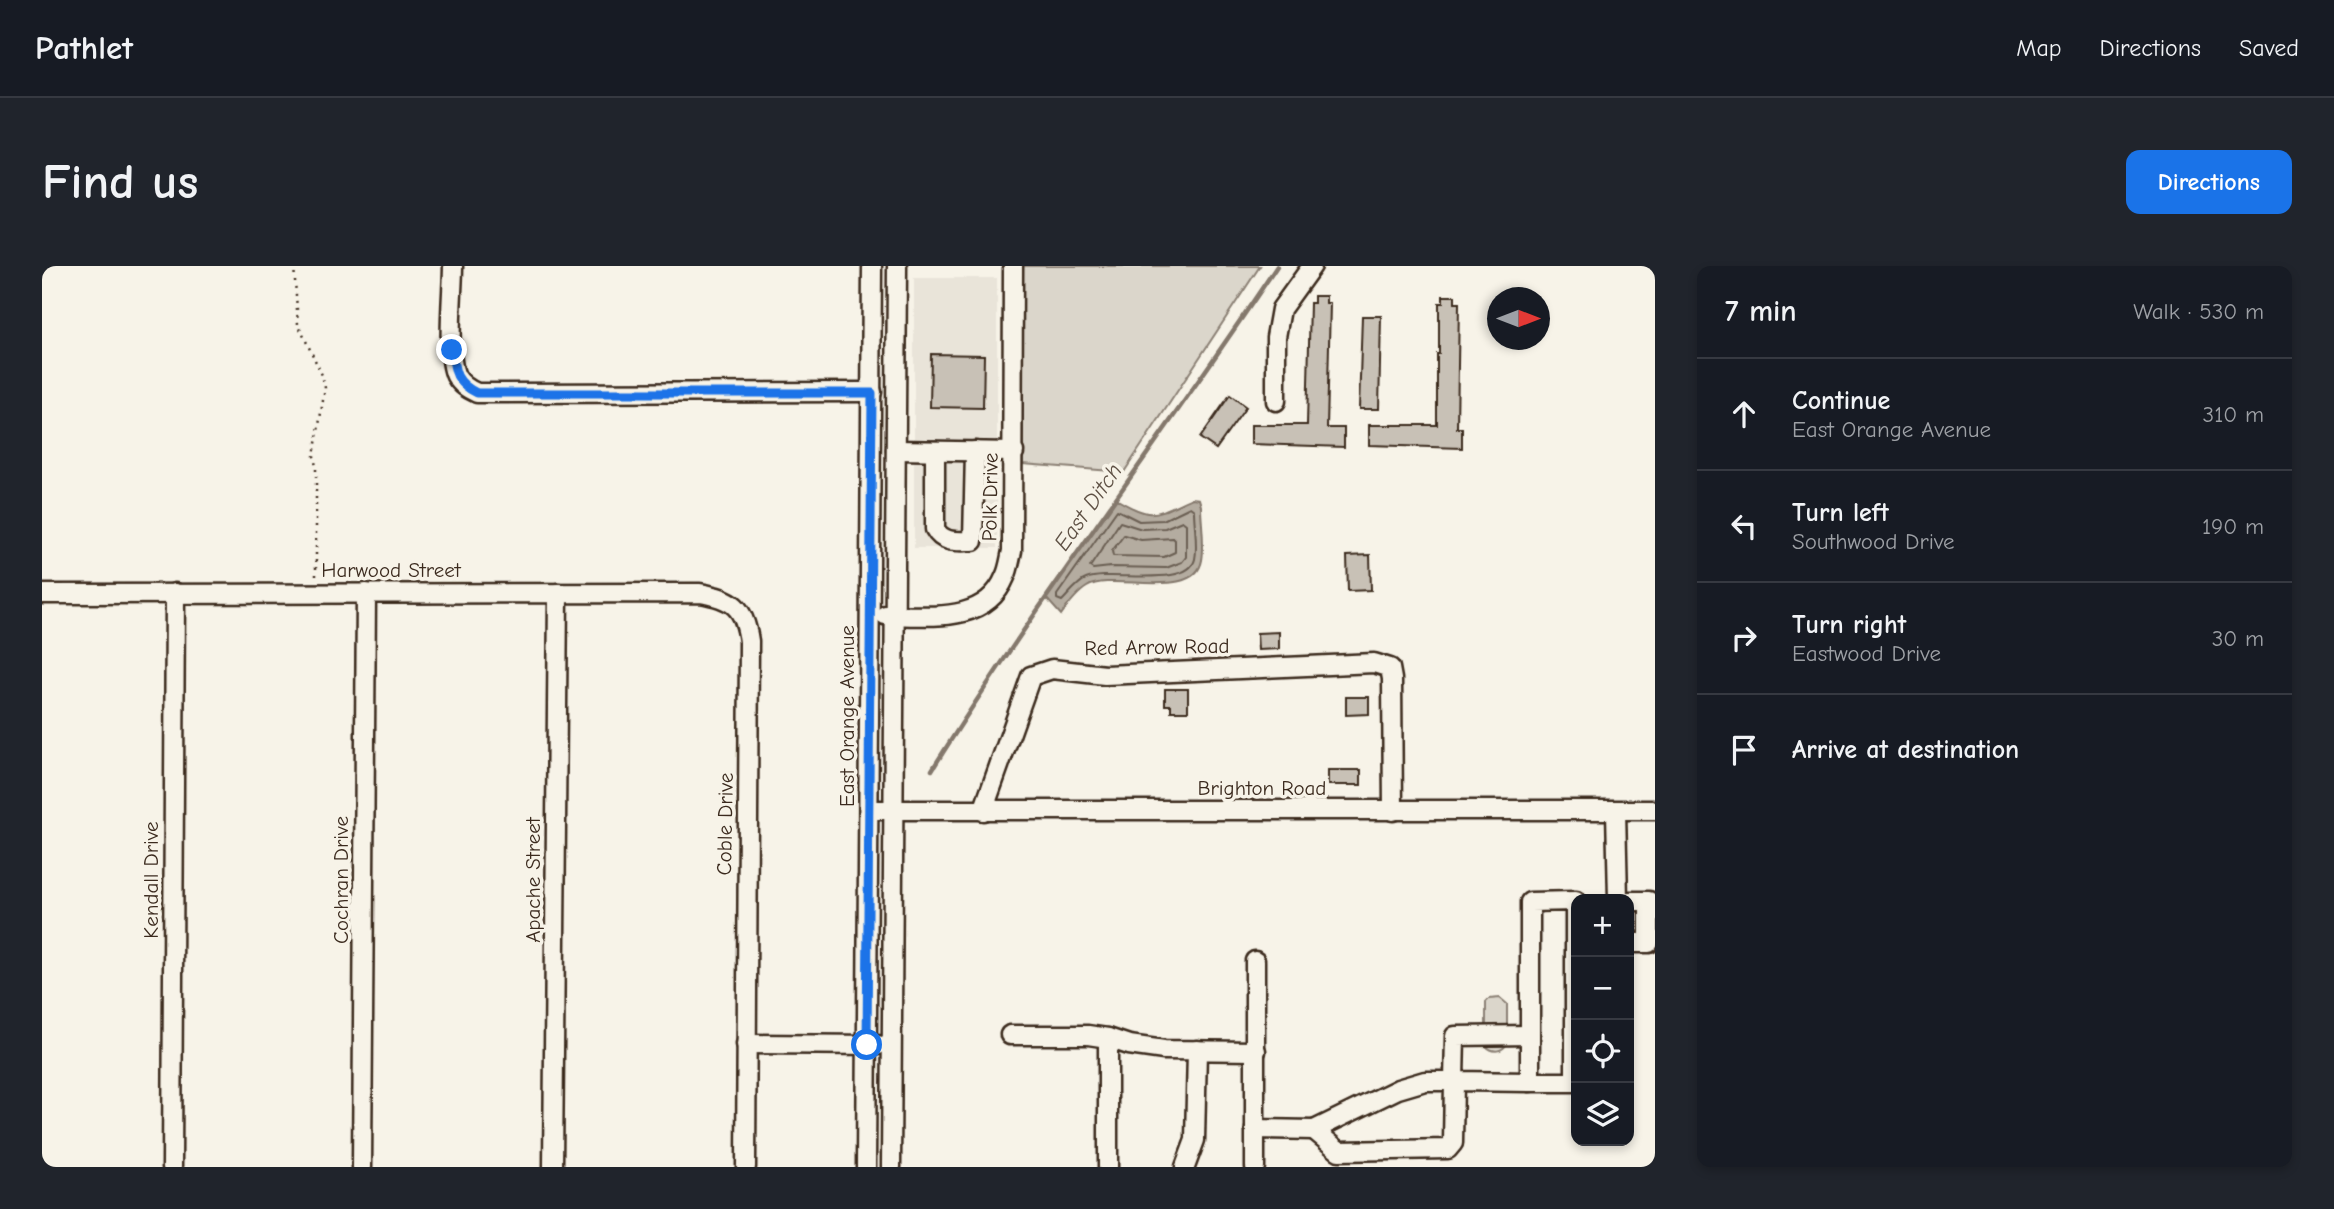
<!DOCTYPE html>
<html lang="en">
<head>
<meta charset="utf-8">
<style>
	body { margin:0; font-family:"Comic Neue",sans-serif; background:#20242c; color:#f1f3f6 }
	.controls { position:absolute; right:21px; bottom:21px; display:grid; overflow:hidden; border-radius:14px; box-shadow:0 4px 10px #0003 }
	.controls button { width:63px; height:63px; display:grid; place-items:center; padding:0; border:0; border-bottom:2px solid #363941; background:#171b24; color:#f1f3f6; font:35px sans-serif }
	.compass { position:absolute; left:1445px; top:21px; width:63px; height:63px; border-radius:50%; background:#171b24; box-shadow:0 4px 10px #0003; rotate:90deg }
	.stop { position:absolute; width:21px; height:21px; margin:-16px; border:5px solid #1a73e8; border-radius:50%; background:#fff }
	.stop.end { background:#1a73e8; border-color:#fff; box-shadow:0 2px 7px #0008 }
	.list { margin:0; padding:0; list-style:none }
	h2 { display:flex; justify-content:space-between; align-items:center; height:91px; margin:0; padding:0 28px; font-size:30px }
	h2 small { font-size:23px; font-weight:400; color:#9ea1a6 }
	.list li { display:grid; grid-template-columns:46px 1fr auto; gap:21px; align-items:center; box-sizing:border-box; height:112px; padding:0 28px; border-top:2px solid #363941 }
	.list b { display:block; font-size:26px; white-space:nowrap }
	.list p { margin:0; font-size:23px; white-space:nowrap; color:#9ea1a6 }
	.list em { font-size:23px; font-style:normal; color:#9ea1a6 }
	.icon { flex:none; width:38px; height:38px; fill:none; stroke:currentColor; stroke-width:2; stroke-linecap:round; stroke-linejoin:round }
	.map { position:relative; flex:none; width:1613px; height:901px; overflow:hidden; border-radius:14px }
	header { display:flex; align-items:center; gap:42px; box-sizing:border-box; height:98px; padding:0 35px; background:#171b24; border-bottom:2px solid #363941 }
	header strong { font-size:33px }
	nav { display:flex; gap:38px; margin-inline-start:auto; font-size:24px }
	.intro { display:flex; align-items:center; justify-content:space-between; box-sizing:border-box; height:168px; padding:0 42px }
	h1 { margin:0; font-size:49px }
	.button { padding:18px 32px; border-radius:14px; background:#1a73e8; color:#fff; font-size:24px; font-weight:700 }
	main { display:flex; gap:42px; padding:0 42px }
	aside { flex:1; background:#171b24; border-radius:14px; box-shadow:0 4px 10px #0003 }
	.map>svg:first-child { display:block }
	.built { fill:#e9e4d9 }
	.green { fill:#dbd6cb; stroke:#8b8074; stroke-width:2 }
	.water { fill:#b4aca0; stroke:#84786c; stroke-width:2 }
	.lines { fill:none; stroke-linecap:round; stroke-linejoin:round }
	.shore { stroke:#6b5e52; stroke-width:2 }
	.stream { stroke:#84786c; stroke-width:4.5 }
	.building { fill:#c8c1b6; stroke:#3b2a1e; stroke-width:2 }
	.minor-casing { stroke:#3b2a1e; stroke-width:23 }
	.path { stroke:#3b2a1e; stroke-width:2.5; stroke-dasharray:2 5; stroke-linecap:butt }
	.minor { stroke:#f7f3e8; stroke-width:18 }
	.route { stroke:#1a73e8; stroke-width:9 }
	.labels { text-anchor:middle; dominant-baseline:central; stroke-width:7; stroke-linejoin:round; paint-order:stroke }
	.street-label { font-size:21px; fill:#3b2a1e; stroke:#f7f3e8 }
	.water-label { font-size:23px; font-style:italic; fill:#5f5145; stroke:#f7f3e8 }
</style>
</head>
<body>
<header>
<strong>Pathlet</strong>
<nav><a>Map</a><a>Directions</a><a>Saved</a></nav>
</header>
<div class="intro"><h1>Find us</h1><a class="button">Directions</a></div>
<main>
<div class="map">
<svg width="1613" height="901" viewBox="0 0 1613 901">
	<rect width="100%" height="100%" fill="#f7f3e8"/>
	<filter id="ink" filterUnits="userSpaceOnUse"><feTurbulence type="fractalNoise" baseFrequency=".0143" numOctaves="2"/><feDisplacementMap in="SourceGraphic" scale="14" xChannelSelector="R" yChannelSelector="G"/><feConvolveMatrix kernelMatrix="1 2 1 2 8 2 1 2 1" color-interpolation-filters="sRGB"/></filter>
	<g filter="url(#ink)">
		<rect class="built" x="872" y="12" width="83" height="270"/>
		<g class="green">
			<path d="M980 0H1218L1082 206 981 198Z"/>
			<path d="M1458 732 1465 738V778C1460 786 1451 787 1444 780V736L1447 733Z"/>
		</g>
		<path class="water" d="M1150 232 1157 233 1159 240C1159 257 1163 277 1160 294 1153 336 1069 305 1045 321 1035 327 1026 339 1019 349L1004 332 1074 233C1111 255 1112 249 1150 232Z"/>
		<g class="lines">
			<g class="shore">
				<path d="M1148 241 1152 244C1152 259 1156 279 1153 293 1146 323 1067 303 1044 313 1036 316 1027 328 1020 335L1015 333V329L1075 244 1097 255 1121 254Z"/>
				<path d="M1140 255 1144 258V291L1140 296 1124 302 1069 301 1051 303 1048 301 1078 256 1100 263 1123 262Z"/>
				<path d="M1082 269 1099 274 1131 272 1133 274V286L1122 291 1071 290 1070 285Z"/>
			</g>
			<path class="stream" d="M890 504C998 331 1122 170 1235 0"/>
		</g>
		<g class="building">
			<path d="M1272 30H1284V37H1288L1285 162H1302V181L1209 178V159H1265L1268 37H1272Z"/>
			<path d="M1401 30H1413V37H1417L1415 162H1420V182L1327 179V159H1395V88H1397V37H1401Z"/>
			<path d="M1320 50H1339L1337 143H1317Z"/>
			<path d="M889 88 942 89 941 142 888 141Z"/>
			<path d="M1188 129 1204 141 1174 183 1158 172Z"/>
			<path d="M1328 289 1329 324 1306 325 1305 290Z"/>
			<path d="M1237 366V383L1216 384 1215 367Z"/>
			<path d="M1123 423H1146V445H1129V439H1123Z"/>
			<path d="M1304 431H1327V448L1304 449Z"/>
			<rect x="1286" y="504" width="33" height="15"/>
		</g>
		<g class="lines">
			<defs>
				<g id="minor">
					<path d="M411 0C411 25 404 90 414 110 419 119 426 123 435 127L830 126"/>
					<path d="M1234 135V71L1239 43 1270 0"/>
					<path d="M854 184 972 186"/>
					<path d="M893 185V263C901 278 916 275 931 275L933 185"/>
					<path d="M0 328 658 327C691 333 702 340 707 375L704 901"/>
					<path d="M843 349C886 349 943 359 963 311 967 303 968 293 970 285L971 0"/>
					<path d="M827 544H1613"/>
					<path d="M941 545 989 410 1010 403 1063 409 1332 397 1348 402 1350 413 1351 545"/>
					<path d="M1574 545 1576 633"/>
					<path d="M1533 635V816H1488V636L1533 635H1534"/>
					<path d="M1587 635H1607V677H1587"/>
					<path d="M968 769H1046L1066 772 1087 779 1122 784 1214 785"/>
					<path d="M1487 769 1413 770 1412 815H1383L1356 823 1272 864 1297 885 1406 883 1411 877 1412 815 1488 816"/>
					<path d="M1066 772V901"/>
					<path d="M704 778 836 779"/>
					<path d="M1213 863 1272 864"/>
					<path d="M130 901 133 327"/>
					<path d="M320 901 324 327"/>
					<path d="M511 901 516 327"/>
					<path d="M824 901 830 0"/>
					<path d="M849 901 855 0"/>
					<path d="M1143 901 1153 874 1155 784"/>
					<path d="M1213 901V695"/>
				</g>
			</defs>
			<use href="#minor" class="minor-casing"/>
			<path class="path" d="M252 0 256 58 280 109 283 122 272 190 274 201V311"/>
			<use href="#minor" class="minor"/>
		</g>
	</g>
	<g class="lines" filter="url(#ink)">
		<path class="route" d="M410 84C412 106 414 117 435 127H830L825 779"/>
	</g>
	<g class="labels">
		<g class="street-label">
			<text transform="translate(948 231) rotate(-89)">Polk Drive</text>
			<text x="349" y="304">Harwood Street</text>
			<text transform="translate(1115 381) rotate(-1)">Red Arrow Road</text>
			<text transform="translate(805 450) rotate(-90)">East Orange Avenue</text>
			<text x="1220" y="522">Brighton Road</text>
			<text transform="translate(683 558) rotate(-89)">Coble Drive</text>
			<text transform="translate(109 614) rotate(-90)">Kendall Drive</text>
			<text transform="translate(299 614) rotate(-90)">Cochran Drive</text>
			<text transform="translate(491 614) rotate(-90)">Apache Street</text>
		</g>
		<g class="water-label">
			<text transform="translate(1046 241) rotate(-55)">East Ditch</text>
		</g>
	</g>
</svg>
<div class="controls">
<button>+</button>
<button>−</button>
<button><svg class="icon" aria-label="locate" viewBox="0 0 24 24"><circle cx="12" cy="12" r="6"/><path d="M12 2v4M12 18v4M2 12h4M18 12h4"/></svg></button>
<button><svg class="icon" aria-label="layers" viewBox="0 0 24 24"><path d="M12 4l9 5-9 5-9-5zM3 14l9 5 9-5"/></svg></button>
</div>
<svg class="compass" viewBox="-18 -18 36 36"><path d="M0-13l5 13h-10z" fill="#e53935"/><path d="M0 13l5-13h-10z" fill="#9ea1a6"/></svg>
<div class="stop" style="left:825px;top:779px"></div>
<div class="stop end" style="left:410px;top:84px"></div>
</div>
<aside>
<h2>7 min<small>Walk · 530 m</small></h2>
<ul class="list">
<li><svg class="icon" aria-label="ahead" viewBox="0 0 24 24"><path d="M12 20V5M6 11l6-6 6 6"/></svg><div><b>Continue</b><p>East Orange Avenue</p></div><em>310 m</em></li>
<li><svg class="icon" aria-label="left" viewBox="0 0 24 24"><path d="M17 20v-9H6M10 6l-5 5 5 5"/></svg><div><b>Turn left</b><p>Southwood Drive</p></div><em>190 m</em></li>
<li><svg class="icon" aria-label="right" viewBox="0 0 24 24"><path d="M7 20v-9h11M14 6l5 5-5 5"/></svg><div><b>Turn right</b><p>Eastwood Drive</p></div><em>30 m</em></li>
<li><svg class="icon" aria-label="arrive" viewBox="0 0 24 24"><path d="M6 21V4h12l-3 4 3 4H6"/></svg><div><b>Arrive at destination</b></div></li>
</ul>
</aside>
</main>
</body>
</html>
